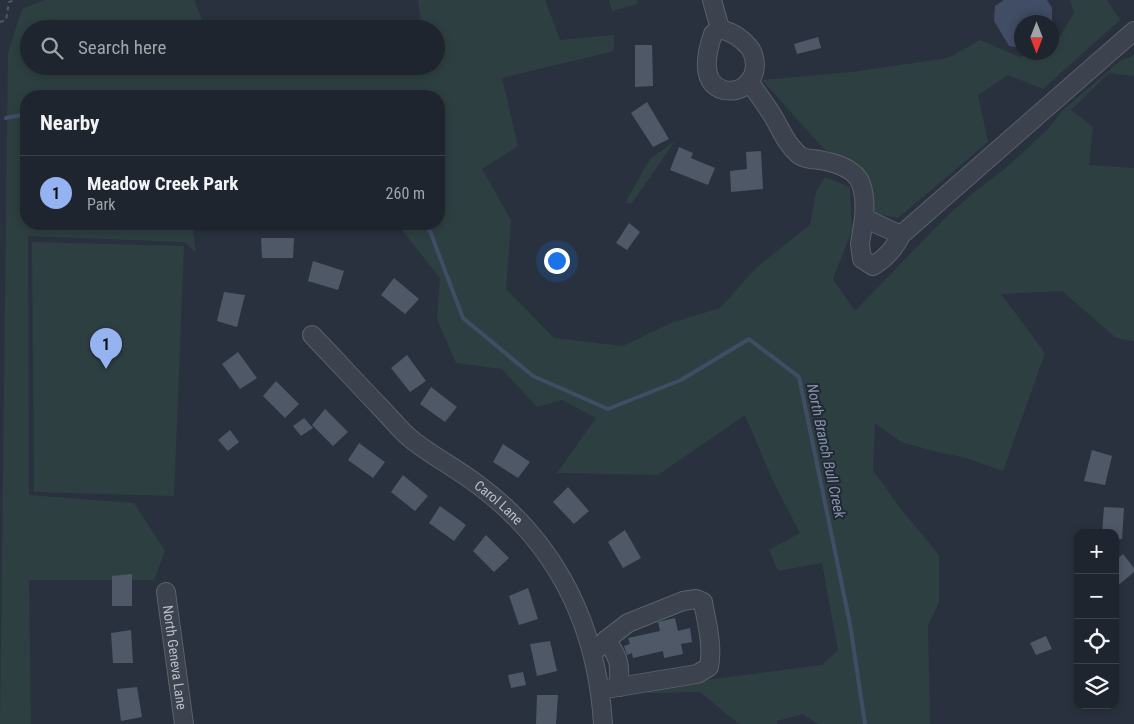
<!DOCTYPE html>
<html lang="en">
<head>
<meta charset="utf-8">
<style>
	body { margin:0; font-family:"Roboto Condensed",sans-serif; background:#272d36; color:#f1f3f6 }
	.controls { position:absolute; right:15px; bottom:15px; display:grid; overflow:hidden; border-radius:10px; box-shadow:0 2px 8px #0003 }
	.controls button { width:45px; height:45px; display:grid; place-items:center; padding:0; border:0; border-bottom:1px solid #3c424a; background:#1f252e; color:#f1f3f6; font:25px sans-serif }
	.compass { position:absolute; left:1014px; top:15px; width:45px; height:45px; border-radius:50%; background:#1f252e; box-shadow:0 2px 8px #0003; rotate:180deg }
	.you { position:absolute; left:556px; top:260px; width:18px; height:18px; margin:-12px; border:4px solid #fff; border-radius:50%; background:#1a73e8; box-shadow:0 0 0 8px #1a73e833 }
	.badge { display:grid; place-items:center; width:32px; height:32px; border-radius:50%; background:#95b2f1; color:#111; font-size:16px; font-weight:700 }
	.pin { position:absolute; translate:-50% -41px; filter:drop-shadow(0 1px 2px #0008) }
	.pin::after { content:''; position:absolute; top:26px; width:18px; height:15px; background:inherit; clip-path:polygon(0 0,100% 0,50% 100%) }
	.list { margin:0; padding:0; list-style:none }
	h2 { display:flex; justify-content:space-between; align-items:center; height:65px; margin:0; padding:0 20px; font-size:21px }
	h2 small { font-size:16px; font-weight:400; color:#a1a5aa }
	.list li { display:grid; grid-template-columns:32px 1fr auto; gap:15px; align-items:center; box-sizing:border-box; height:75px; padding:0 20px; border-top:1px solid #3c424a }
	.list b { display:block; font-size:19px; white-space:nowrap }
	.list p { margin:0; font-size:16px; white-space:nowrap; color:#a1a5aa }
	.list em { font-size:16px; font-style:normal; color:#a1a5aa }
	.icon { flex:none; width:28px; height:28px; fill:none; stroke:currentColor; stroke-width:2; stroke-linecap:round; stroke-linejoin:round }
	.map { position:relative; flex:none; width:1134px; height:724px; overflow:hidden }
	.search { position:absolute; background:#1f252e; box-shadow:0 2px 8px #0003; left:20px; top:20px; width:425px; height:55px; display:flex; align-items:center; gap:12px; box-sizing:border-box; padding:0 18px; border-radius:28px; color:#a1a5aa; font-size:19px }
	.panel { position:absolute; background:#1f252e; box-shadow:0 2px 8px #0003; left:20px; top:90px; width:425px; height:140px; border-radius:20px }
	.map>svg:first-child { display:block }
	.green { fill:#2e3f41 }
	.water { fill:#414d65 }
	.lines { fill:none; stroke-linecap:round; stroke-linejoin:round }
	.stream { stroke:#414d65; stroke-width:4 }
	.building { fill:#4f5866 }
	.minor-casing { stroke:#5a616b; stroke-width:20 }
	.path { stroke:#4d5c60; stroke-width:2; stroke-dasharray:4 4; stroke-linecap:butt }
	.minor { stroke:#3d434e; stroke-width:18 }
	.labels { text-anchor:middle; dominant-baseline:central; stroke-width:4; stroke-linejoin:round; paint-order:stroke }
	.street-label { font-size:14px; fill:#b9bec8; stroke:#212833 }
	.water-label { font-size:15px; font-style:italic; fill:#8593ac; stroke:#212833 }
</style>
</head>
<body>
<div class="map">
<svg width="1134" height="724" viewBox="0 0 1134 724">
	<rect width="100%" height="100%" fill="#29313e"/>
	<g class="green">
		<path d="M44 0H194L206 29H29V66H436V29H422L418 0H545L560 40 614 35V51L502 78 518 146 482 169 511 220 506 289 554 338 623 346 671 323 720 308 757 267 810 225 816 192 825 177 850 187 852 230 833 279 855 311 942 221 973 193 1006 168 1047 130 1062 111 1120 61 1134 55V76L1109 73 1071 110 1093 127 1089 165 1134 168V341L1116 338 1062 291 1001 294 1045 353 1003 471 963 457 941 453 901 442 875 423 873 470 900 508 939 555V602L928 626 930 724H818L803 714 777 721V724H739L700 692 648 693 651 687 822 665 838 650 822 563 778 571 769 550 800 533 773 481 745 415 658 475 557 473 596 418 562 400 537 407 502 369 456 363 437 319 440 278 397 224H439V96H26V224H192L196 252 184 242 28 236 29 495 134 503 165 551 154 580H29L31 724H0L8 53 22 9Z"/>
		<path d="M609 0H636L638 4 612 11Z"/>
		<path d="M1070 0H1107L1120 20 1043 89 1008 75 978 95 988 142 898 218 872 213V186L858 164 825 150 762 80 852 72 948 58 980 40 1020 57 1030 53 1052 52V43L1057 41 1074 13Z"/>
		<path d="M675 141 632 203H625L650 159Z"/>
		<path d="M32 242 184 246 174 496 34 492Z"/>
	</g>
	<path class="water" d="M1004 0H1047L1052 8V23L1022 22 1021 48 1009 46 994 21 995 6Z"/>
	<g class="lines">
		<g class="stream">
			<path d="M6 118 26 114"/>
			<path d="M421 224 430 231 463 318 533 376 608 409 681 380 749 339 799 377 850 624 865 724"/>
		</g>
	</g>
	<g class="building">
		<path d="M818 37 821 48 797 54 794 44Z"/>
		<path d="M635 45H652L653 86 635 87Z"/>
		<path d="M647 102 669 139 653 147 631 113Z"/>
		<path d="M679 147 693 153 691 158 715 168 708 185 670 170Z"/>
		<path d="M761 151 763 189 731 192 730 171 747 169 746 152Z"/>
		<path d="M629 223 640 232 627 250 616 243Z"/>
		<path d="M261 238H294L293 258H262Z"/>
		<path d="M313 261 344 271 338 290 308 281Z"/>
		<path d="M394 278 419 299 405 314 381 295Z"/>
		<path d="M224 292 245 295 237 327 217 321Z"/>
		<path d="M238 352 257 378 240 389 222 364Z"/>
		<path d="M407 355 426 381 410 392 391 368Z"/>
		<path d="M276 381 299 404 285 418 263 396Z"/>
		<path d="M431 387 457 407 445 422 420 404Z"/>
		<path d="M325 409 348 432 333 446 312 425Z"/>
		<path d="M304 418 313 428 301 436 293 426Z"/>
		<path d="M230 430 239 442 228 451 218 440Z"/>
		<path d="M359 443 385 462 373 478 348 460Z"/>
		<path d="M503 444 530 462 518 478 493 462Z"/>
		<path d="M1092 450 1112 456 1105 485 1084 481Z"/>
		<path d="M403 475 428 496 415 511 391 492Z"/>
		<path d="M568 487 589 511 574 524 553 502Z"/>
		<path d="M440 506 466 525 454 541 429 523Z"/>
		<path d="M1104 507 1124 508 1122 539H1115V533H1102Z"/>
		<path d="M625 530 641 558 623 568 608 542Z"/>
		<path d="M486 535 509 558 494 572 473 551Z"/>
		<path d="M1123 554 1134 568V572L1115 588V561Z"/>
		<path d="M132 574V606H112V576Z"/>
		<path d="M528 588 538 619 519 625 509 596Z"/>
		<path d="M675 618 678 631 690 628 692 642 681 644 683 654 664 658 663 651 633 658 632 653 627 655 624 646 630 644 628 638 660 631 658 622Z"/>
		<path d="M131 630 133 663H113L111 633Z"/>
		<path d="M1046 636 1052 649 1036 655 1030 643Z"/>
		<path d="M550 641 557 671 537 676 530 644Z"/>
		<path d="M523 672 526 685 511 688 508 675Z"/>
		<path d="M137 687 142 717 121 721 117 689Z"/>
		<path d="M537 695H558L556 724H536Z"/>
	</g>
	<g class="lines">
		<defs>
			<g id="minor">
				<path d="M712 0 720 29"/>
				<path d="M720 29C732 32 741 37 749 47 758 59 757 79 743 87 738 91 730 91 724 90 699 84 707 51 713 34Z"/>
				<path d="M749 81C756 92 764 102 771 113 780 127 785 143 798 154 803 159 813 159 820 160 858 167 867 180 864 218L901 235 1134 31"/>
				<path d="M864 218 860 244 862 259 873 266C886 258 895 248 901 235"/>
				<path id="s1" d="M312 335C335 359 357 383 380 407 390 417 400 430 411 439 432 456 456 468 477 484 557 543 597 626 603 724"/>
				<path id="s2" d="M166 592 184 724"/>
				<path d="M606 640C620 658 620 665 619 687"/>
				<path d="M593 653 606 640 628 623 683 601 696 599 703 602C707 624 713 645 709 667L697 674 600 690"/>
			</g>
		</defs>
		<use href="#minor" class="minor-casing"/>
		<path class="path" d="M0 22 6 20 9 2 16 0"/>
		<use href="#minor" class="minor"/>
	</g>
	<g class="labels">
		<g class="street-label">
			<text stroke="none"><textPath href="#s1" startOffset="252">Carol Lane</textPath></text>
			<text stroke="none"><textPath href="#s2" startOffset="66">North Geneva Lane</textPath></text>
		</g>
		<g class="water-label">
			<text transform="translate(826 451) rotate(78)">North Branch Bull Creek</text>
		</g>
	</g>
</svg>
<div class="controls">
<button>+</button>
<button>−</button>
<button><svg class="icon" aria-label="locate" viewBox="0 0 24 24"><circle cx="12" cy="12" r="6"/><path d="M12 2v4M12 18v4M2 12h4M18 12h4"/></svg></button>
<button><svg class="icon" aria-label="layers" viewBox="0 0 24 24"><path d="M12 4l9 5-9 5-9-5zM3 14l9 5 9-5"/></svg></button>
</div>
<svg class="compass" viewBox="-18 -18 36 36"><path d="M0-13l5 13h-10z" fill="#e53935"/><path d="M0 13l5-13h-10z" fill="#a1a5aa"/></svg>
<div class="you"></div>
<div class="pin badge" style="left:106px;top:369px">1</div>
<div class="search"><svg class="icon" aria-label="search" viewBox="0 0 24 24"><circle cx="10" cy="10" r="6"/><path d="M15 15l6 6"/></svg>Search here</div>
<section class="panel">
<h2>Nearby<small></small></h2>
<ul class="list">
<li><span class="badge">1</span><div><b>Meadow Creek Park</b><p>Park</p></div><em>260 m</em></li>
</ul>
</section>
</div>
</body>
</html>
